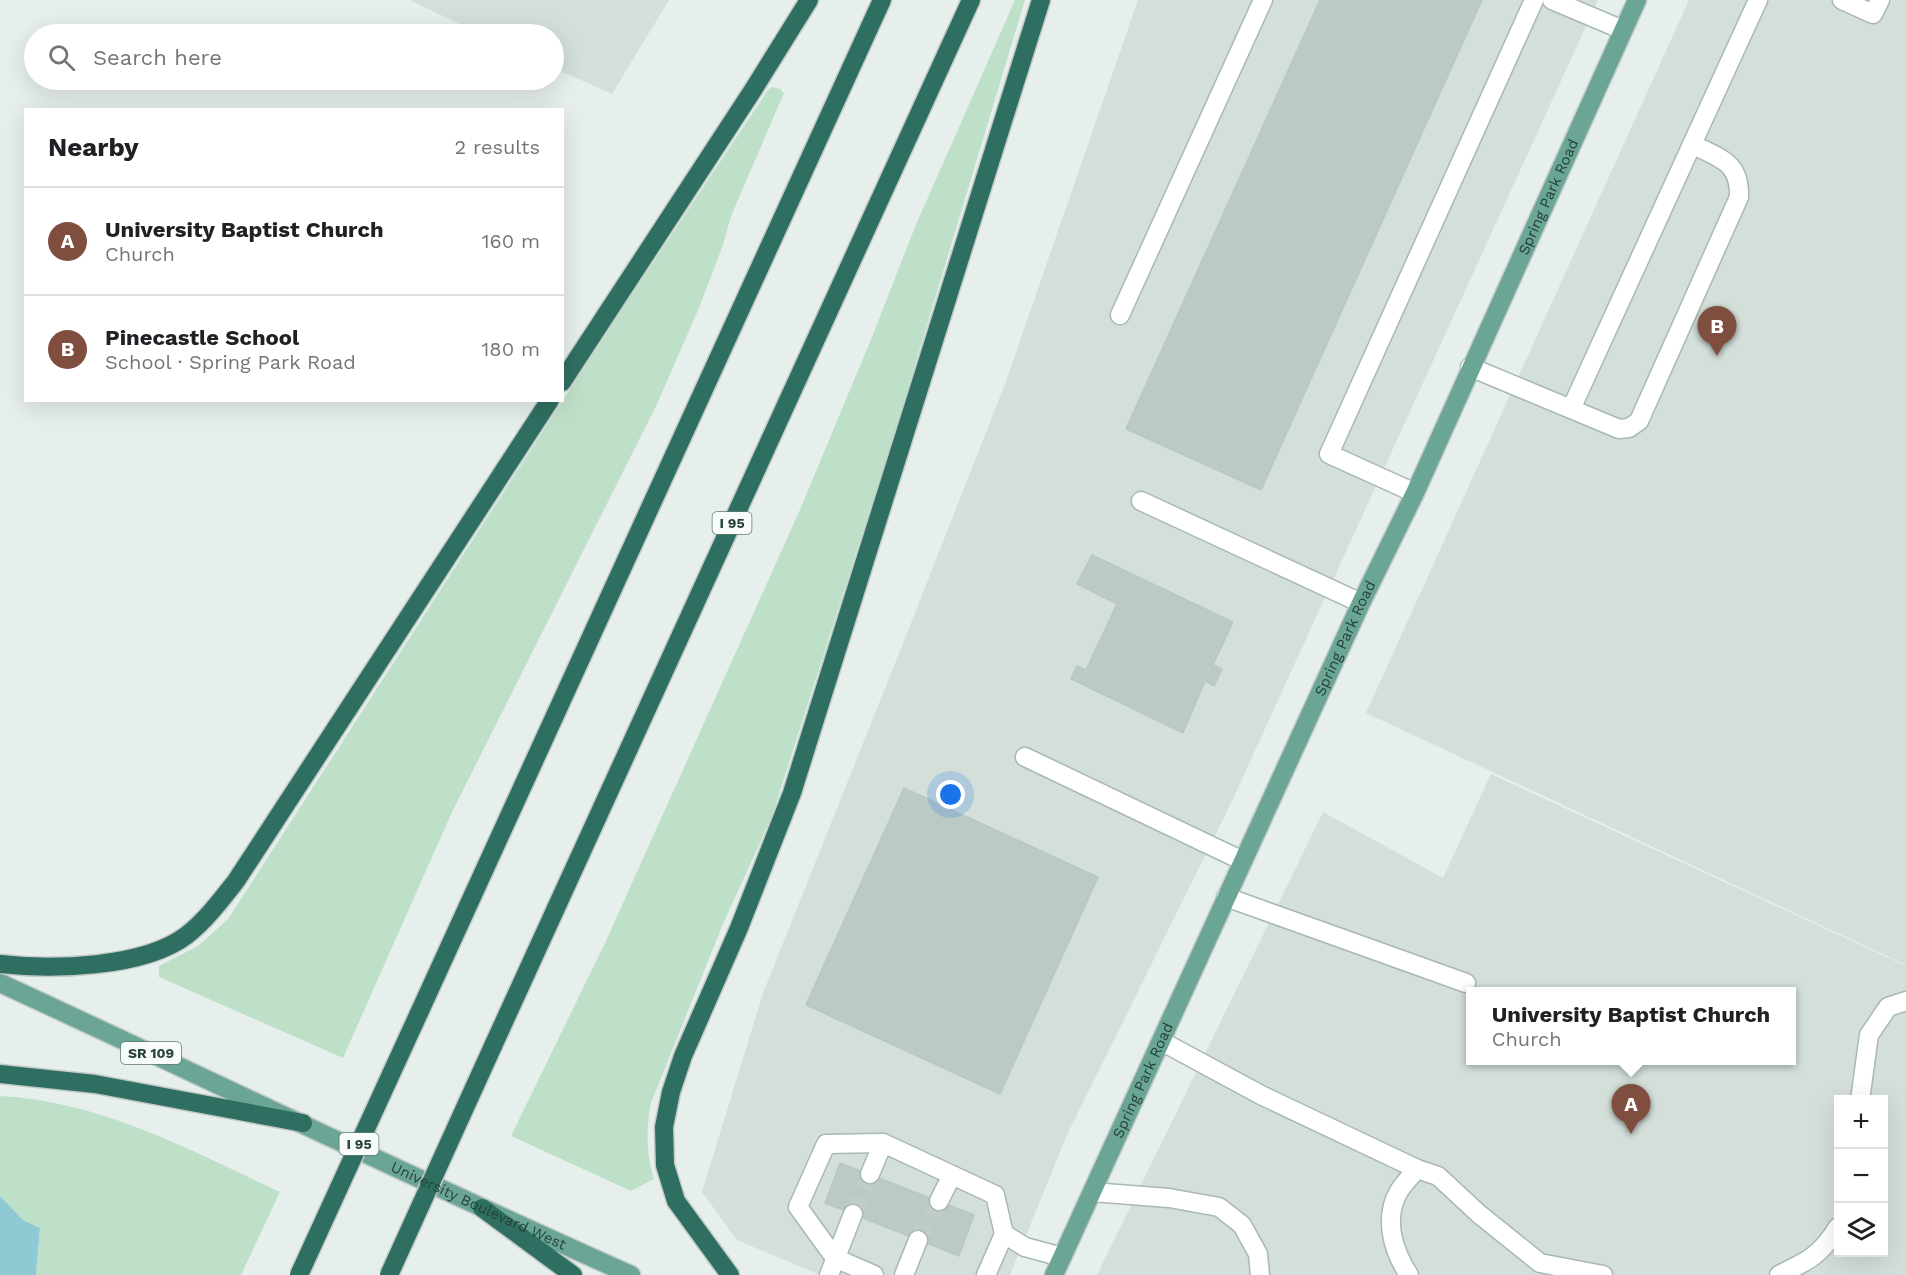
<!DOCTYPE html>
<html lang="en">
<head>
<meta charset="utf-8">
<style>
	body { margin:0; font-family:"Work Sans",sans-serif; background:#f6f6f6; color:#202124 }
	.controls { position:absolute; right:18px; bottom:18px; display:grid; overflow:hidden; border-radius:0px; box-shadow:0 6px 24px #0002 }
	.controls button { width:54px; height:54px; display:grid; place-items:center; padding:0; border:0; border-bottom:2px solid #e0e0e0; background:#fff; color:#202124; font:30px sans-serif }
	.you { position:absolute; left:951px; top:795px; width:21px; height:21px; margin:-15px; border:4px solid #fff; border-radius:50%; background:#1a73e8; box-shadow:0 0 0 9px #1a73e833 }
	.badge { display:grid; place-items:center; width:39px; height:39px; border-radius:50%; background:#7f4e3f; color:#fff; font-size:20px; font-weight:700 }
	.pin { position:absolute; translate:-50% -50px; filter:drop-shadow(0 2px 3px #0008) }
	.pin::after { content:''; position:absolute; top:32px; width:21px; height:18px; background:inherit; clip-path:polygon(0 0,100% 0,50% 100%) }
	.popup { position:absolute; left:1466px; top:987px; width:330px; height:78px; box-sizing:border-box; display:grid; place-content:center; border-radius:0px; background:#fff; filter:drop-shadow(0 2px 4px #0005); font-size:20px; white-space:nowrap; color:#757577 }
	.popup b { font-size:22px; color:#202124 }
	.popup::after { content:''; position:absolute; left:50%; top:100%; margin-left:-12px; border:12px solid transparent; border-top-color:#fff }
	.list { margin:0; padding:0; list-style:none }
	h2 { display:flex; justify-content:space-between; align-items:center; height:78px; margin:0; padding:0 24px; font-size:26px }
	h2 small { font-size:20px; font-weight:400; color:#757577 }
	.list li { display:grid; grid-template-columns:39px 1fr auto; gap:18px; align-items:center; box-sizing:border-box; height:108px; padding:0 24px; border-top:2px solid #e0e0e0 }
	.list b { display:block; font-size:22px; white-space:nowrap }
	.list p { margin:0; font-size:20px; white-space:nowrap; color:#757577 }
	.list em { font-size:20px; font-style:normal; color:#757577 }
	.icon { flex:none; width:33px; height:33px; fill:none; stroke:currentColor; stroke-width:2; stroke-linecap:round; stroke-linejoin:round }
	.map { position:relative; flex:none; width:1906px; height:1275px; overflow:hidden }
	.search { position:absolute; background:#fff; box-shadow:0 6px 24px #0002; left:24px; top:24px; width:540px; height:66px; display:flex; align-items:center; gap:15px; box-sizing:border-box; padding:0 21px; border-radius:33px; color:#757577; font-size:22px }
	.panel { position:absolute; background:#fff; box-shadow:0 6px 24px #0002; left:24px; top:108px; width:540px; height:294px; border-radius:0px }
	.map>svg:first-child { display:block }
	.built { fill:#d4dfda; fill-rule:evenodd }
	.green { fill:#bfe0c8 }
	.water { fill:#8ec9d4 }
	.building { fill:#bbcac4; stroke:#b8c9c2; stroke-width:1.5 }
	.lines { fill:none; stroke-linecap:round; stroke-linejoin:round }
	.minor-tunnel { stroke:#bfccc8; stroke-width:18; stroke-dasharray:18 9; stroke-linecap:butt }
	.minor-casing { stroke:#a8b8b2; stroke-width:21 }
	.major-casing { stroke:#c2cac8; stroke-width:21 }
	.highway-casing { stroke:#c2cac8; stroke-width:21 }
	.minor { stroke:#fff; stroke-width:18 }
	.major { stroke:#6aa596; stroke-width:18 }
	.highway { stroke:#2f6f62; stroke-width:18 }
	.highway-bridge-casing { stroke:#c2cac8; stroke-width:21; stroke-linecap:butt }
	.highway-bridge { stroke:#2f6f62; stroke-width:18 }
	.labels { text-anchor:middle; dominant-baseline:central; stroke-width:6; stroke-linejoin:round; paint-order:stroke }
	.shield { fill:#f7fbf9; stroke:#637a73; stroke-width:1.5 }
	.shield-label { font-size:14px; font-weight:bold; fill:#24423a }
	.street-label { font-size:15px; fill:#24423a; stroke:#f7fbf9 }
</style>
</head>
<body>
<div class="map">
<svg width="1906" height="1275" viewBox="0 0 1906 1275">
	<rect width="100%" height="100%" fill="#e6efeb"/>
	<g class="built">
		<path d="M409 0H669L612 94 554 68V34H481Z"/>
		<path d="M1138 0H1598L1232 801 1066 1137 1010 1275H820L737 1240 702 1192 763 993 902 646 1005 384Z"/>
		<path d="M1689 0H1906V965L1366 713Z"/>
		<path d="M1491 774 1906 966V1275H1097L1323 812 1443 878ZM1470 992H1792V1060H1470ZM1838 1100H1884V1252H1838Z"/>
	</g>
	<g class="green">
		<path d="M1015 0H1025L895 431 772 816 723 924 651 1103C646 1129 646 1154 654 1179L631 1191 511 1136 605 943 799 512 872 337 915 227Z"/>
		<path d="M772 87 780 89 784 93 731 216 723 245 699 308 657 404 452 812 343 1058 159 977V966L198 946 228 919 618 315 768 90Z"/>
		<path d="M0 1096C101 1101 190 1150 280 1192L241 1275H36L40 1228 23 1220 0 1196Z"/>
	</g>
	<path class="water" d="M0 1196 23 1220 40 1228 36 1275H0Z"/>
	<g class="building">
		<path d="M1320 0H1482L1261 490 1126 429Z"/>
		<path d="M1092 555 1233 622 1213 665 1222 669 1214 686 1205 681 1183 733 1071 679 1077 666 1086 670 1117 604 1077 584Z"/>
		<path d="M904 788 1098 877 1000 1094 806 1005Z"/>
		<path d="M840 1163 974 1215 959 1256 825 1203Z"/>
	</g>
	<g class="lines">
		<g class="minor-tunnel">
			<path d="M853 1214 870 1174"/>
			<path d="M918 1240 939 1201"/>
		</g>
		<defs>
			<g id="minor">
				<path d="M1552 0 1623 30"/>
				<path d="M1842 0 1873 14 1880 0"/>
				<path d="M1120 315 1263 0"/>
				<path d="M1470 367 1571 409 1758 0"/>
				<path d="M1571 409 1619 429 1629 428 1639 421 1739 197C1740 161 1720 159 1692 144"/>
				<path d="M1415 493 1329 454 1534 0"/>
				<path d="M1141 501 1361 603"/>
				<path d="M1025 757 1243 861"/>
				<path d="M1226 897 1466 983"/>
				<path d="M1161 1041 1261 1095 1417 1169 1438 1176 1479 1214 1540 1263 1603 1275"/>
				<path d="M1860 1100 1869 1035 1888 1007 1906 1001"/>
				<path d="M870 1174 883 1143 995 1195 1004 1234 1025 1247 1062 1257"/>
				<path d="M1092 1192 1169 1198 1219 1207 1242 1225 1258 1254 1260 1275"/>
				<path d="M939 1201 952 1175"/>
				<path d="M829 1275 853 1214"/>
				<path d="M874 1275 835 1258 798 1207 826 1144 883 1143"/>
				<path d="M904 1275 918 1240"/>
				<path d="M986 1275 1004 1234"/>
				<path d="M1409 1275C1393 1251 1383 1218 1399 1191 1404 1183 1411 1176 1417 1169"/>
				<path d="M1779 1275C1808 1261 1821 1255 1838 1227"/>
			</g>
			<g id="major">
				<path id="s1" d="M0 983C210 1080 419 1181 631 1275"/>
				<path id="s2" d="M1054 1275 1361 603 1415 493 1637 0"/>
			</g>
			<g id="highway">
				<path d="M562 382 753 90 809 0"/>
				<path d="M0 964C52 970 144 968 187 935 206 920 221 900 236 881L550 400"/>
				<path d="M419 1013 882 0"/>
				<path d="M493 1046 971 0"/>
				<path d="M0 1074 95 1084 303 1123"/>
				<path d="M482 1208 573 1275"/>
				<path d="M730 1275 676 1201 665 1165 664 1127 671 1092 683 1056 739 928 792 793 1041 0"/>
			</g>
		</defs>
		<use href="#minor" class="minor-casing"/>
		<use href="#major" class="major-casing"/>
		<use href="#highway" class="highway-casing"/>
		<use href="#minor" class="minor"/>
		<use href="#major" class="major"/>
		<use href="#highway" class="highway"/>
		<defs>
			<g id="highway-bridge">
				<path d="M299 1275 419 1013"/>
				<path d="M389 1275 493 1046"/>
			</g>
		</defs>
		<use href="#highway-bridge" class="highway-bridge-casing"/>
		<use href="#highway-bridge" class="highway-bridge"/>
	</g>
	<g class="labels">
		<g class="shield">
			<rect x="712.5" y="512" width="39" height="22" rx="4.5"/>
			<rect x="121" y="1042" width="60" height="22" rx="4.5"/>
			<rect x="339.5" y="1133" width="39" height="22" rx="4.5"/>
		</g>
		<g class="shield-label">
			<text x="732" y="523">I 95</text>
			<text x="151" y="1053">SR 109</text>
			<text x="359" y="1144">I 95</text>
		</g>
		<g class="street-label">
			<text stroke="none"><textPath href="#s2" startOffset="1186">Spring Park Road</textPath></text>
			<text stroke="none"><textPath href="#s2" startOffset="700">Spring Park Road</textPath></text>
			<text stroke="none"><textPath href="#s2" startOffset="214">Spring Park Road</textPath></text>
			<text stroke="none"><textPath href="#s1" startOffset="528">University Boulevard West</textPath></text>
		</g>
	</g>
</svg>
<div class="controls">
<button>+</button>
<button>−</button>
<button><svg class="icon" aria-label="layers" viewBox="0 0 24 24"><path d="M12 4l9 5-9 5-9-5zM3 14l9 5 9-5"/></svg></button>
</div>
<div class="you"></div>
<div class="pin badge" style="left:1631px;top:1134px">A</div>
<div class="popup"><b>University Baptist Church</b>Church</div>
<div class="pin badge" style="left:1717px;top:356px">B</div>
<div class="search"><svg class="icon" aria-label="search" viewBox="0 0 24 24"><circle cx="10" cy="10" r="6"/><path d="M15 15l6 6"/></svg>Search here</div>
<section class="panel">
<h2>Nearby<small>2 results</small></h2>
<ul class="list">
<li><span class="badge">A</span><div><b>University Baptist Church</b><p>Church</p></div><em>160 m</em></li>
<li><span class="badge">B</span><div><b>Pinecastle School</b><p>School · Spring Park Road</p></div><em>180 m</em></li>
</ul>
</section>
</div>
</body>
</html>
